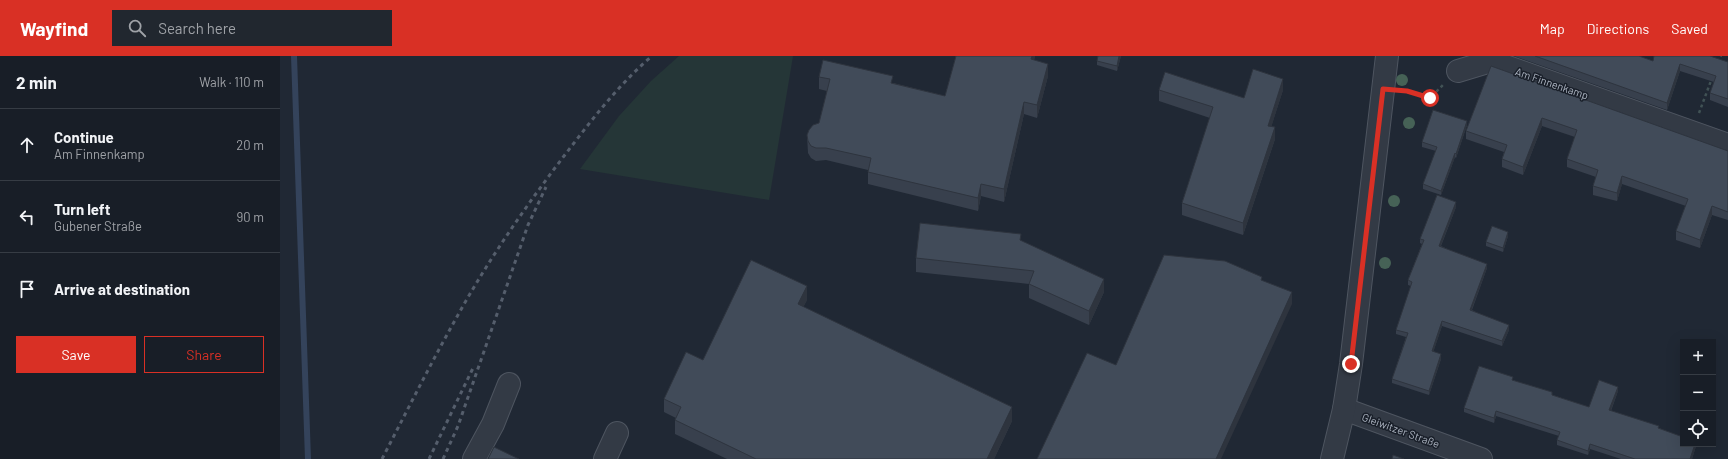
<!DOCTYPE html>
<html lang="en">
<head>
<meta charset="utf-8">
<style>
	body { margin:0; font-family:Barlow,sans-serif; background:#21272f; color:#f1f3f6 }
	.controls { position:absolute; right:12px; bottom:12px; display:grid; overflow:hidden; border-radius:0px; box-shadow:0 4px 16px #0002 }
	.controls button { width:36px; height:36px; display:grid; place-items:center; padding:0; border:0; border-bottom:1px solid #363c44; background:#181e27; color:#f1f3f6; font:20px sans-serif }
	.stop { position:absolute; width:12px; height:12px; margin:-9px; border:3px solid #d93025; border-radius:50%; background:#fff }
	.stop.end { background:#d93025; border-color:#fff; box-shadow:0 1px 4px #0008 }
	.list { margin:0; padding:0; list-style:none }
	h2 { display:flex; justify-content:space-between; align-items:center; height:52px; margin:0; padding:0 16px; font-size:17px }
	h2 small { font-size:13px; font-weight:400; color:#9fa2a7 }
	.list li { display:grid; grid-template-columns:26px 1fr auto; gap:12px; align-items:center; box-sizing:border-box; height:72px; padding:0 16px; border-top:1px solid #363c44 }
	.list b { display:block; font-size:15px; white-space:nowrap }
	.list p { margin:0; font-size:13px; white-space:nowrap; color:#9fa2a7 }
	.list em { font-size:13px; font-style:normal; color:#9fa2a7 }
	.actions { display:flex; gap:8px; padding:12px 16px }
	.actions a { flex:1; padding:9px 0; border:1px solid #d93025; border-radius:0px; text-align:center; font-size:14px; color:#d93025 }
	.actions .main { background:#d93025; color:#fff }
	.icon { flex:none; width:22px; height:22px; fill:none; stroke:currentColor; stroke-width:2; stroke-linecap:round; stroke-linejoin:round }
	.map { position:relative; flex:none; width:1448px; height:403px; overflow:hidden }
	header { display:flex; align-items:center; gap:24px; box-sizing:border-box; height:56px; padding:0 20px; background:#d93025; color:#fff }
	header strong { font-size:19px }
	nav { display:flex; gap:22px; margin-inline-start:auto; font-size:14px }
	.search { width:280px; height:36px; background:#21272f; display:flex; align-items:center; gap:10px; box-sizing:border-box; padding:0 14px; border-radius:0px; color:#9fa2a7; font-size:15px }
	main { display:flex }
	aside { flex:1; background:#181e27 }
	.map>svg:first-child { display:block }
	.green { fill:#253637 }
	.lines { fill:none; stroke-linecap:round; stroke-linejoin:round }
	.stream { stroke:#34435b; stroke-width:6 }
	.minor-casing { stroke:#4e5560; stroke-width:24 }
	.path { stroke:#415255; stroke-width:2.5; stroke-dasharray:3 3; stroke-linecap:butt }
	.minor { stroke:#333a45; stroke-width:22 }
	.rail { stroke:#555e6c; stroke-width:3; stroke-dasharray:4 4; stroke-linecap:butt }
	.tree { fill:#466256 }
	.wall { fill:#38404d }
	.shaded-wall { fill:#2e343e }
	.building { fill:#414b59; stroke:#2e343e }
	.route { stroke:#d93025; stroke-width:5 }
	.labels { text-anchor:middle; dominant-baseline:central; stroke-width:3; stroke-linejoin:round; paint-order:stroke }
	.street-label { font-size:11px; fill:#adb5c2; stroke:#191f29 }
</style>
</head>
<body>
<header>
<strong>Wayfind</strong>
<div class="search"><svg class="icon" aria-label="search" viewBox="0 0 24 24"><circle cx="10" cy="10" r="6"/><path d="M15 15l6 6"/></svg>Search here</div>
<nav><a>Map</a><a>Directions</a><a>Saved</a></nav>
</header>
<main>
<aside>
<h2>2 min<small>Walk · 110 m</small></h2>
<ul class="list">
<li><svg class="icon" aria-label="ahead" viewBox="0 0 24 24"><path d="M12 20V5M6 11l6-6 6 6"/></svg><div><b>Continue</b><p>Am Finnenkamp</p></div><em>20 m</em></li>
<li><svg class="icon" aria-label="left" viewBox="0 0 24 24"><path d="M17 20v-9H6M10 6l-5 5 5 5"/></svg><div><b>Turn left</b><p>Gubener Straße</p></div><em>90 m</em></li>
<li><svg class="icon" aria-label="arrive" viewBox="0 0 24 24"><path d="M6 21V4h12l-3 4 3 4H6"/></svg><div><b>Arrive at destination</b></div></li>
</ul>
<div class="actions"><a class="main">Save</a><a>Share</a></div>
</aside>
<div class="map">
<svg width="1448" height="403" viewBox="0 0 1448 403">
	<rect width="100%" height="100%" fill="#202834"/>
	<path class="green" d="M399 0H513L489 144 300 113 339 60 371 25Z"/>
	<g class="lines">
		<path class="stream" d="M14 0 28 403"/>
		<defs>
			<g id="minor">
				<path d="M1178 15 1211 5 1448 89"/>
				<path d="M1064 353 1201 403"/>
				<path d="M194 403 213 368 229 328"/>
				<path d="M325 403 337 377"/>
				<path d="M1052 403 1064 353 1071 308 1107 0"/>
			</g>
		</defs>
		<use href="#minor" class="minor-casing"/>
		<g class="path">
			<path d="M1438 6 1441 0"/>
			<path d="M1124 35 1150 42 1163 29"/>
			<path d="M1419 57 1432 22"/>
		</g>
		<use href="#minor" class="minor"/>
		<g class="rail">
			<path d="M102 403C130 349 157 295 187 243 216 193 249 146 284 100 311 65 338 29 372 0"/>
			<path d="M149 403 194 310"/>
			<path d="M163 403 178 370 248 169 266 131"/>
		</g>
	</g>
	<g class="tree">
		<circle cx="1122" cy="24" r="6"/>
		<circle cx="1129" cy="67" r="6"/>
		<circle cx="1114" cy="145" r="6"/>
		<circle cx="1105" cy="207" r="6"/>
	</g>
	<g class="wall">
		<path d="M676 0H755L754 4 768 20 757 62 744 58 724 146 701 140 698 155 588 128V114L546 104 536 105 531 102 528 97 527 79 539 67 547 35 539 33V21L613 27 665 40Z"/>
		<path d="M818 0H841L837 15 817 9V5Z"/>
		<path d="M1234 0H1359L1373 5 1448 6V51L1430 44V37L1434 26 1400 15 1387 54Z"/>
		<path d="M1211 10 1448 95V164L1432 159 1420 192 1396 184V175L1406 150 1342 128 1337 145 1313 139V130L1316 121 1287 111V103L1295 81 1262 70 1243 119 1222 111V103L1224 96 1186 83V75Z"/>
		<path d="M879 34 964 42 1003 34 991 71 995 83 963 179 902 159V147L930 62 879 45Z"/>
		<path d="M1187 69 1176 102 1175 101 1161 139 1143 133V128L1156 95 1142 91V86Z"/>
		<path d="M1176 151 1161 190 1207 212 1192 254 1229 274 1222 290 1162 270 1153 296 1161 303 1149 339 1112 327V323L1126 281 1116 278V274L1131 230 1128 229V224L1142 188 1140 187V183Z"/>
		<path d="M1228 180 1223 196 1206 190V186Z"/>
		<path d="M741 185 824 236 809 269 749 242V228L636 216V202Z"/>
		<path d="M527 244 523 251 732 365 714 403H447L395 378V364L396 362 384 356V343L423 304Z"/>
		<path d="M1233 324 1272 339 1309 351 1338 335 1331 355 1379 372 1416 388V390L1412 403H1341L1310 393 1308 399 1277 389V384L1279 380 1216 360 1214 367 1184 356V352Z"/>
	</g>
	<g class="shaded-wall">
		<path d="M752 0H755L751 16V3Z"/>
		<path d="M839 0H841L837 15V10Z"/>
		<path d="M768 8V20L757 62V49Z"/>
		<path d="M1400 8V15L1387 54V47Z"/>
		<path d="M1003 23V34L988 81V70Z"/>
		<path d="M744 46V58L724 146V133Z"/>
		<path d="M1262 62V70L1243 119V111Z"/>
		<path d="M1187 65V69L1176 102V98Z"/>
		<path d="M995 71V83L963 179V167Z"/>
		<path d="M1175 97V101L1161 139V135Z"/>
		<path d="M1342 120V128L1337 145V137Z"/>
		<path d="M701 128V140L698 155V142Z"/>
		<path d="M1176 146V151L1159 194V190Z"/>
		<path d="M1432 150V159L1420 192V184Z"/>
		<path d="M1228 176V180L1223 196V192Z"/>
		<path d="M1207 208V212L1190 258V254Z"/>
		<path d="M824 223V236L809 269V255Z"/>
		<path d="M527 230V244L518 262V248Z"/>
		<path d="M1012 236V248L941 403H936Z"/>
		<path d="M1162 265V270L1152 300V295Z"/>
		<path d="M1229 269V274L1222 290V285Z"/>
		<path d="M1161 298V303L1149 339V335Z"/>
		<path d="M1338 331V335L1329 359V354Z"/>
		<path d="M732 351V365L714 403H707Z"/>
		<path d="M1216 355V360L1214 367V362Z"/>
		<path d="M1310 388V393L1308 399V395Z"/>
		<path d="M1415 388H1416V390L1412 403H1410Z"/>
	</g>
	<g class="building">
		<path d="M676 0H752L751 3 768 8 757 49 744 46 724 133 701 128 698 142 588 116 591 102 546 92H536L531 90 528 85 527 79 529 74 533 69 539 67 550 23 539 21 543 4 613 20 611 27 665 40Z"/>
		<path d="M818 0H839L837 10 817 5Z"/>
		<path d="M1255 0H1359L1373 5 1374 0H1430L1448 6V43L1430 37 1436 20 1400 8 1387 47Z"/>
		<path d="M1211 10 1448 95V156L1432 150 1420 184 1396 175 1408 143 1342 120 1337 137 1313 130 1318 114 1287 103 1297 74 1262 62 1243 111 1222 103 1227 89 1186 75Z"/>
		<path d="M973 13 1003 23 988 70 995 71 963 167 902 147 933 51 879 34 885 16 964 42Z"/>
		<path d="M1153 54 1187 65 1176 98 1175 97 1161 135 1143 128 1157 91 1142 86Z"/>
		<path d="M1157 139 1176 146 1159 190 1207 208 1190 254 1229 269 1222 285 1162 265 1152 295 1161 298 1149 335 1112 323 1128 277 1116 274 1132 226 1128 224 1144 184 1140 183Z"/>
		<path d="M640 167 741 178 740 184 824 223 809 255 749 228 754 215 636 202Z"/>
		<path d="M1212 170 1228 176 1223 192 1206 186Z"/>
		<path d="M884 199 945 205 982 221 981 224 1012 236 936 403H757L807 297 836 309Z"/>
		<path d="M471 204 527 230 518 248 732 351 707 403H476L395 364 401 351 384 343 406 296 423 304Z"/>
		<path d="M1199 310 1233 321 1232 324 1272 336V339L1309 351 1319 324 1338 331 1329 354 1379 370 1378 372 1403 381V388H1415L1410 403H1355L1310 388 1308 395 1277 384 1280 376 1216 355 1214 362 1184 352Z"/>
		<path d="M214 391 239 403H208Z"/>
		<path d="M1113 399 1124 403H1112Z"/>
	</g>
	<g class="lines">
		<path class="route" d="M1071 308 1103 33 1127 35 1150 42"/>
	</g>
	<g class="labels">
		<g class="street-label">
			<text transform="translate(1272 27) rotate(19)">Am Finnenkamp</text>
			<text transform="translate(1121 374) rotate(20)">Gleiwitzer Straße</text>
		</g>
	</g>
</svg>
<div class="controls">
<button>+</button>
<button>−</button>
<button><svg class="icon" aria-label="locate" viewBox="0 0 24 24"><circle cx="12" cy="12" r="6"/><path d="M12 2v4M12 18v4M2 12h4M18 12h4"/></svg></button>
</div>
<div class="stop" style="left:1150px;top:42px"></div>
<div class="stop end" style="left:1071px;top:308px"></div>
</div>
</main>
</body>
</html>
